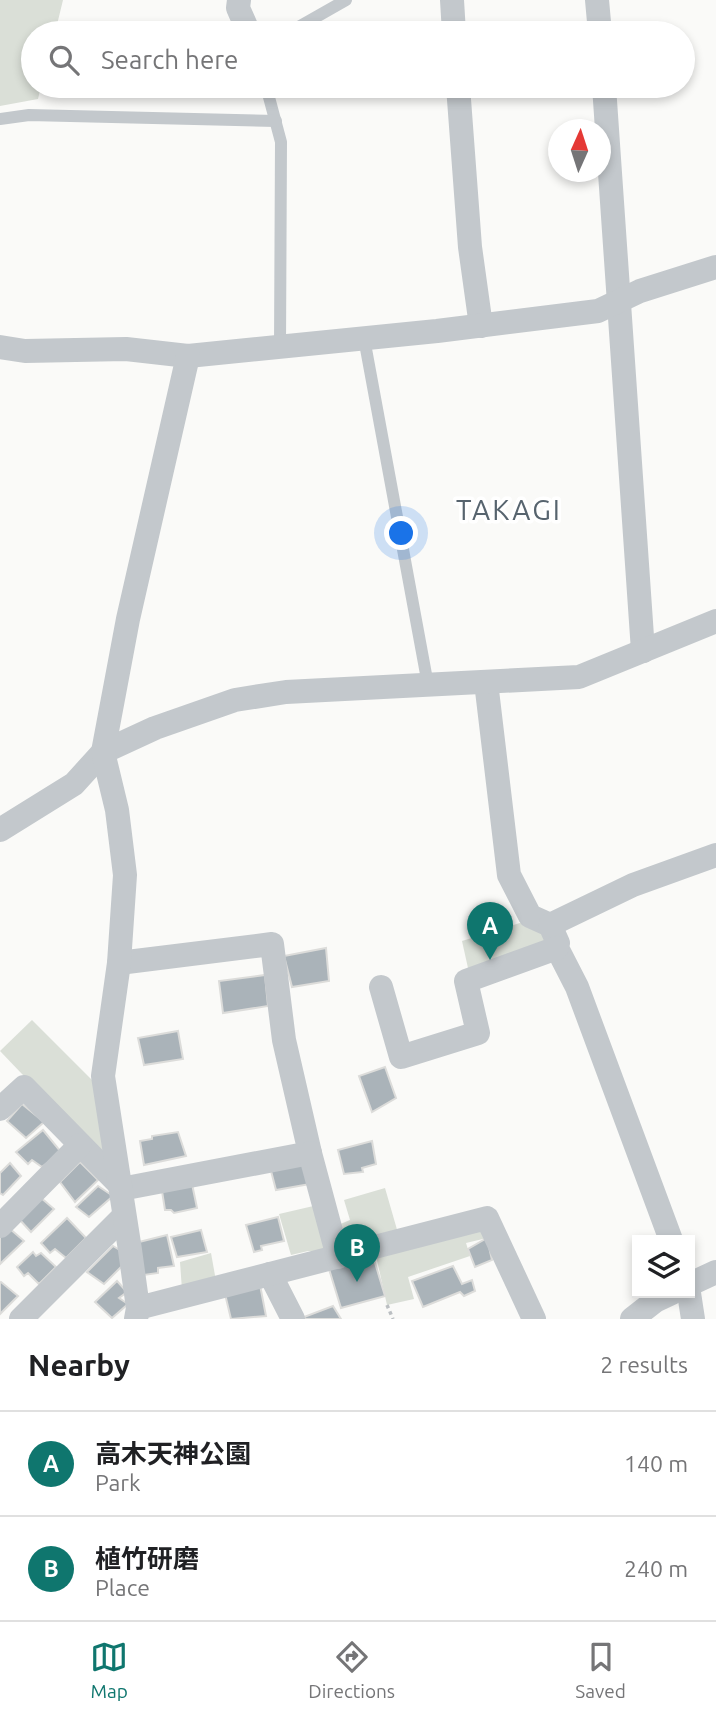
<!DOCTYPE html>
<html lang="en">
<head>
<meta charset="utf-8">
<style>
	body { margin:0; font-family:Ubuntu,"Noto Sans JP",sans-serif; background:#f6f6f6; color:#202124 }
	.controls { position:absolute; right:21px; bottom:21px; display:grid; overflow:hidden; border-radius:0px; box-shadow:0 4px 10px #0003 }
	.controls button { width:63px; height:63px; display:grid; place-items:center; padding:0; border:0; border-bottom:2px solid #e0e0e0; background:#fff; color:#202124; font:35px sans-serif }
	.compass { position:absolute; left:548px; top:119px; width:63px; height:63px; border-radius:50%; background:#fff; box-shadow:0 4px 10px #0003; rotate:3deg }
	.you { position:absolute; left:402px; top:534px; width:24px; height:24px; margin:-18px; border:5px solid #fff; border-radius:50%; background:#1a73e8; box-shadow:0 0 0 10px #1a73e833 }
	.badge { display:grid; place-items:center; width:46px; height:46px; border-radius:50%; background:#0f766e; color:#fff; font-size:23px; font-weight:700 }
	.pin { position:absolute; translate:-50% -58px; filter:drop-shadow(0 2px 4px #0008) }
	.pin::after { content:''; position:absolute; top:37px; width:24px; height:21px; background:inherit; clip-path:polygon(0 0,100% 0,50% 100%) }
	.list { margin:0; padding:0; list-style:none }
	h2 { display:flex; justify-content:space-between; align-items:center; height:91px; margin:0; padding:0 28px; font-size:30px }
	h2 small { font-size:23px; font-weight:400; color:#757577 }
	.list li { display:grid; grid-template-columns:46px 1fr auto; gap:21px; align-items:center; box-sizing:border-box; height:105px; padding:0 28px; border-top:2px solid #e0e0e0 }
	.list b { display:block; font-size:26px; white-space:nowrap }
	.list p { margin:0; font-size:23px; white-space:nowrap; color:#757577 }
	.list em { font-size:23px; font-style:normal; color:#757577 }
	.icon { flex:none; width:38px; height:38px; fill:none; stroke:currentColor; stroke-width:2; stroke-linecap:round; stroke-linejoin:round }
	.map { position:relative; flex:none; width:716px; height:1319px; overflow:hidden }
	.search { position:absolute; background:#fff; box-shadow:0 4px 10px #0003; left:21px; right:21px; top:21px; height:77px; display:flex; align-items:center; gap:18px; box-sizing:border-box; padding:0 24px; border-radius:38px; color:#757577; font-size:26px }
	.sheet { height:301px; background:#fff }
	nav { display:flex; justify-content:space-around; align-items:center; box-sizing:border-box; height:98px; border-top:2px solid #e0e0e0; background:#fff; font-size:19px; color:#757577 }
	nav a { display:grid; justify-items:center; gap:4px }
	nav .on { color:#0f766e }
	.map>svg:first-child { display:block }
	.green { fill:#dadfd7 }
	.building { fill:#aab3b9; stroke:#dcdcda; stroke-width:2 }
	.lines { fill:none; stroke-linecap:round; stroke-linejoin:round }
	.path { stroke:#bbbfc2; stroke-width:3.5; stroke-dasharray:3.5 3.5; stroke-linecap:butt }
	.service { stroke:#c3c8cc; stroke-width:12 }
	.minor { stroke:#c3c8cc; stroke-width:24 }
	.labels { text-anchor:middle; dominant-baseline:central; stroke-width:7; stroke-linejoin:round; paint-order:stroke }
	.quarter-label { font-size:28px; letter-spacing:2px; fill:#57646e; stroke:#fff }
</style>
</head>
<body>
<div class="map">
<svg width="716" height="1319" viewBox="0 0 716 1319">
	<rect width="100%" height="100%" fill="#fafaf8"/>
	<g class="green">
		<path d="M0 0H63L55 33H33V86H41L38 99 0 106Z"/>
		<path d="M523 922 558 943 470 977 462 941Z"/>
		<path d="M32 1020 95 1083 112 1168 0 1051Z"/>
		<path d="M385 1188 398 1233 345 1242 338 1225 350 1220 344 1200Z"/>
		<path d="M322 1204 331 1251H308L291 1255 279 1214Z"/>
		<path d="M481 1219 487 1238 466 1243 470 1256 408 1277 414 1299 387 1305 374 1247Z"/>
		<path d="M211 1253 216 1281 182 1290 180 1262Z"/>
	</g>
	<g class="building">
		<path d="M326 948 329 981 292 987 284 956Z"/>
		<path d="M265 975 268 1006 223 1013 219 981Z"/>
		<path d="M178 1031 183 1059 144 1065 138 1038Z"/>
		<path d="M385 1067 396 1098 372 1112 359 1076Z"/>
		<path d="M22 1104 44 1122 26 1138 7 1121Z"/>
		<path d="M43 1130 61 1152 42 1167 32 1160 28 1164 16 1152Z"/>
		<path d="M178 1132 186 1156 144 1165 140 1141 152 1139V1136Z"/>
		<path d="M372 1141 376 1164 362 1168 363 1172 344 1174 338 1150Z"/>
		<path d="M306 1161 310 1184 276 1190 270 1167Z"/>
		<path d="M80 1162 98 1180 75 1202 60 1182Z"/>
		<path d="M10 1163 21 1176 3 1195 0 1193V1173Z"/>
		<path d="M192 1184 197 1208 174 1213 171 1210H165L162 1191Z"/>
		<path d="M98 1186 113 1196 89 1217 76 1207Z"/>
		<path d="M40 1197 54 1209 31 1232 18 1218Z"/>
		<path d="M278 1217 284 1241 261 1246 262 1250 254 1252 246 1225Z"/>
		<path d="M67 1218 86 1238 66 1258 55 1249 50 1253 41 1243Z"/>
		<path d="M9 1228 24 1241 0 1264V1237Z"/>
		<path d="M201 1230 207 1252 177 1257 171 1237Z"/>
		<path d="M167 1235 174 1266 158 1268V1273L144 1275 135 1243Z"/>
		<path d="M487 1238 492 1260 475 1267 468 1249Z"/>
		<path d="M113 1246 123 1252 122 1266 104 1284 87 1272Z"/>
		<path d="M33 1252 36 1256 41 1253 56 1267 39 1284 28 1273 24 1276 17 1267Z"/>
		<path d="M373 1256 385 1296 341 1308 329 1269Z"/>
		<path d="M453 1266 462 1284 472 1280 475 1291 464 1296 460 1292 423 1307 412 1281Z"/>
		<path d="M117 1281 127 1292 119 1298 128 1304 112 1318 95 1302Z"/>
		<path d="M1 1282 18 1296 0 1314V1283Z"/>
		<path d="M260 1285 266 1316 231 1319 225 1294Z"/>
		<path d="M333 1306 341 1319H305L304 1317Z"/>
	</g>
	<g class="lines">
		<path class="path" d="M387 1305 393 1319"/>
		<g class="service">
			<path d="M288 33 346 0"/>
			<path d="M266 86 281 142 280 346"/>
			<path d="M0 119 29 115 276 121"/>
			<path d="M364 338 428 685"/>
		</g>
		<g class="minor">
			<path d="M239 0 238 8 249 33"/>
			<path d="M452 0 454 33"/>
			<path d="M597 0 600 33"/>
			<path d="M458 86 470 247 481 326"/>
			<path d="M604 86 643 651"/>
			<path d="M0 347 25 351 126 349 188 356 437 331 598 311 640 291 716 267"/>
			<path d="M486 682 509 875 530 916 550 925 558 943 557 948 577 987 671 1240"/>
			<path d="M0 830 74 784 103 752 155 728 235 700 286 692 579 677 716 621"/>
			<path d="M550 925 633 885 716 855"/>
			<path d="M119 963 272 944 284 1040 310 1153 121 1189"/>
			<path d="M381 987 401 1057 478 1033 466 981 557 948"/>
			<path d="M0 1109 24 1087 121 1186"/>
			<path d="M310 1153 338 1257"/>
			<path d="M0 1226 80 1145"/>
			<path d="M270 1274 293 1319"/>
			<path d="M690 1284 716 1272"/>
			<path d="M689 1293 693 1319"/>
			<path d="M138 1308 487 1218 534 1319"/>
			<path d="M21 1319 124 1216"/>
			<path d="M136 1319 138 1308 130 1250 103 1076 119 963 125 875 117 810 103 752 128 619 188 356"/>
			<path d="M632 1319 655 1301 672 1293"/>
		</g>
	</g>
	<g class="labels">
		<g class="quarter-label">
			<text x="509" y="509">TAKAGI</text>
		</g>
	</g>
</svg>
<div class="controls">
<button><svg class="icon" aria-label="layers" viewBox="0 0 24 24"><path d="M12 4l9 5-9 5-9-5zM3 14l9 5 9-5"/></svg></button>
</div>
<svg class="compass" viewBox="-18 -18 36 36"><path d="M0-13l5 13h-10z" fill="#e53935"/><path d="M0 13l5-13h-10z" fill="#757577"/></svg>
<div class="you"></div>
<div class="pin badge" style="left:490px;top:960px">A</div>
<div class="pin badge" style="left:357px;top:1282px">B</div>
<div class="search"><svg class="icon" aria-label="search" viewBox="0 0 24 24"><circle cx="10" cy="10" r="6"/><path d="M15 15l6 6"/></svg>Search here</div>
</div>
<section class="sheet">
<h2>Nearby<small>2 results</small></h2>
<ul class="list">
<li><span class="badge">A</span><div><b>高木天神公園</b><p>Park</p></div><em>140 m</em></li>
<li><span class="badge">B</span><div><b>植竹研磨</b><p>Place</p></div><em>240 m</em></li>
</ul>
</section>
<nav>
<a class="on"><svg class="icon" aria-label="map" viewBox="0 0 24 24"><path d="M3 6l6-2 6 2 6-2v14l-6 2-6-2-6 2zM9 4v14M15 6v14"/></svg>Map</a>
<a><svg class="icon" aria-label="directions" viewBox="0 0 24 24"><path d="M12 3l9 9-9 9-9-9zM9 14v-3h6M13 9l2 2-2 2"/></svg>Directions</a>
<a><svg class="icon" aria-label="saved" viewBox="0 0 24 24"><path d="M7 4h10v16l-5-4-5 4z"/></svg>Saved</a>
</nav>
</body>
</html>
